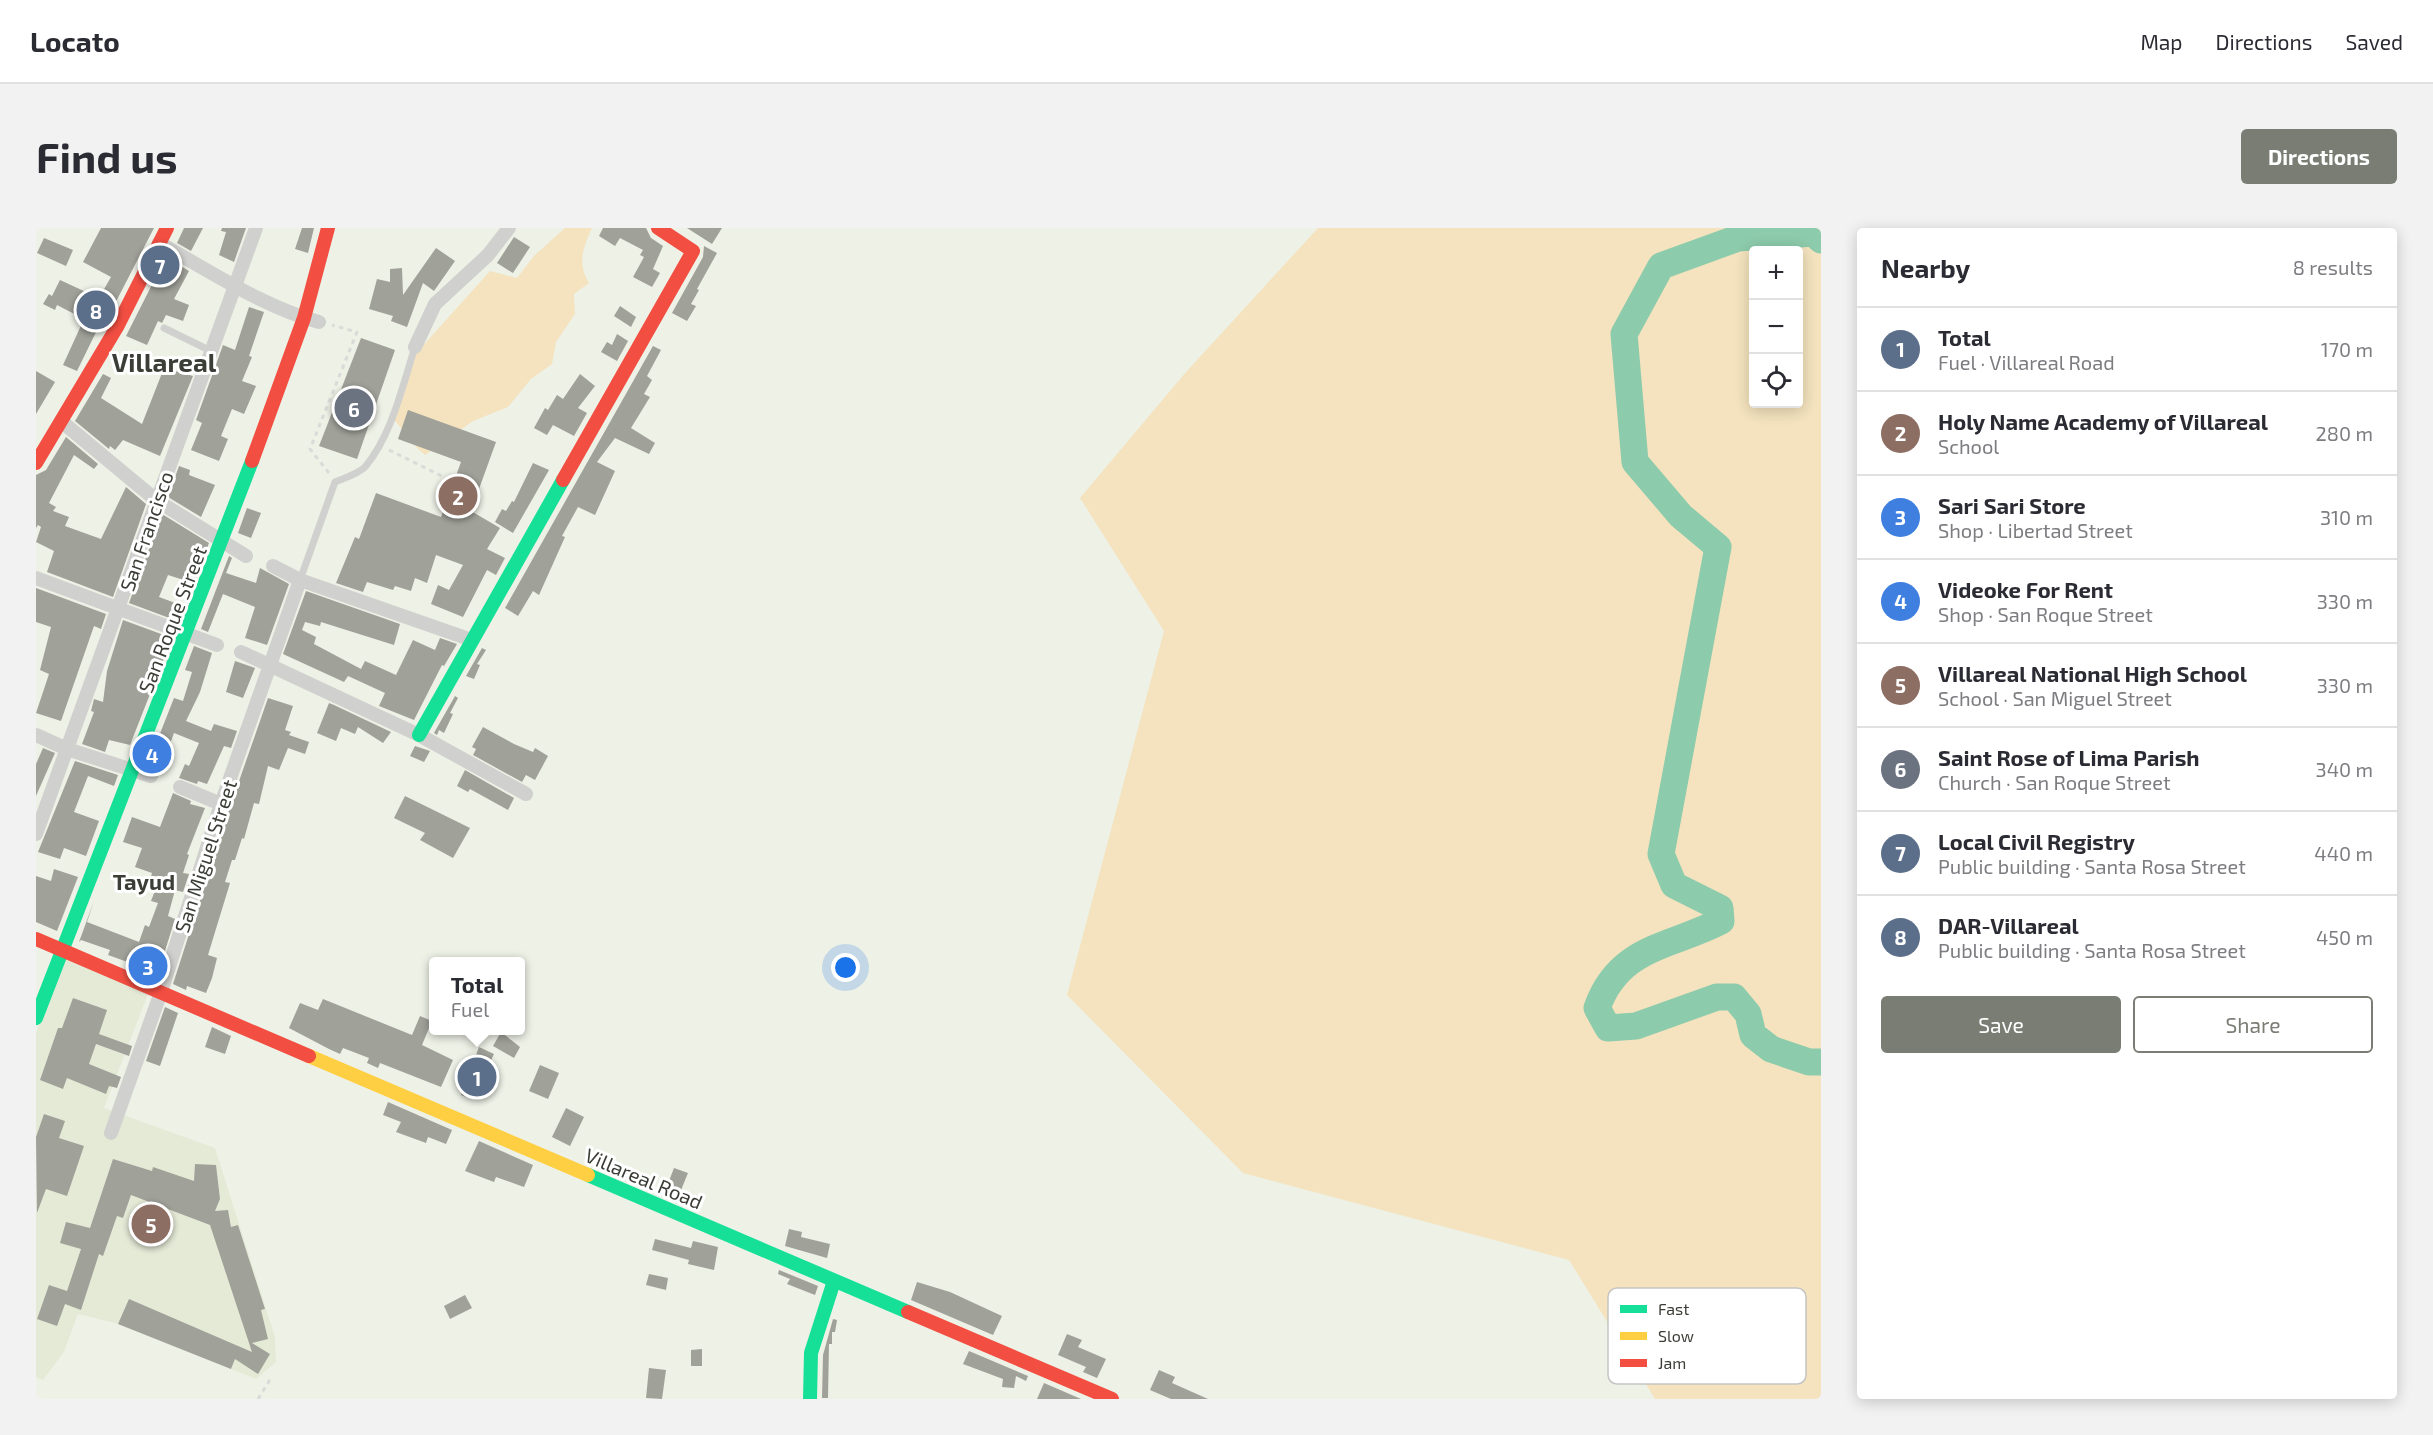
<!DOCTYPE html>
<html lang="en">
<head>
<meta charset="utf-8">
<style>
	body { margin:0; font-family:"Exo 2",sans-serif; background:#f2f2f3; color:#2b2b33 }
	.controls { position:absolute; right:18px; top:18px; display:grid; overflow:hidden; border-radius:6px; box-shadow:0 3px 15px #0003 }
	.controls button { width:54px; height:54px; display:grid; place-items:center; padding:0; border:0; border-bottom:2px solid #e1e1e2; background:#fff; color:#2b2b33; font:30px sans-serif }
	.you { position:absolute; left:810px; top:740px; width:21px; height:21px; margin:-15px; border:4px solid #fff; border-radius:50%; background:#1a73e8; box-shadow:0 0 0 9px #1a73e833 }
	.badge { display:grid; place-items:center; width:39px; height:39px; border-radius:50%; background:#7a7d74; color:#fff; font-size:20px; font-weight:700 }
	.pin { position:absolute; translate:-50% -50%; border:3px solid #fff; box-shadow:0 2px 6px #0006 }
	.popup { position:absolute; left:393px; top:729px; width:96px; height:78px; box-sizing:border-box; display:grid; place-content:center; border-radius:6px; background:#fff; filter:drop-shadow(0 2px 4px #0005); font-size:20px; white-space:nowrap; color:#7c7c81 }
	.popup b { font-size:22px; color:#2b2b33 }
	.popup::after { content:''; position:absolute; left:50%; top:100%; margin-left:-12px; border:12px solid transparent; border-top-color:#fff }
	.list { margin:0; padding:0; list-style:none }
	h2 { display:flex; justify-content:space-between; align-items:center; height:78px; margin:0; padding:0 24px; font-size:26px }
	h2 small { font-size:20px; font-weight:400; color:#7c7c81 }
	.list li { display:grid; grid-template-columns:39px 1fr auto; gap:18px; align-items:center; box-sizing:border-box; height:84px; padding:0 24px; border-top:2px solid #e1e1e2 }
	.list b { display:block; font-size:22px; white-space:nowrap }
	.list p { margin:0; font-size:20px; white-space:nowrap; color:#7c7c81 }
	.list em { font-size:20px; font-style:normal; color:#7c7c81 }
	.actions { display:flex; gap:12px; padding:18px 24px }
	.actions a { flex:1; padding:14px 0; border:2px solid #7a7d74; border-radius:6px; text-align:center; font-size:21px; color:#7a7d74 }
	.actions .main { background:#7a7d74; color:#fff }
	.icon { flex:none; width:33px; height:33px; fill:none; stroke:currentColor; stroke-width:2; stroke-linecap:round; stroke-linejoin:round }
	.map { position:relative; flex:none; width:1785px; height:1171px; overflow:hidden; border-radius:6px }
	header { display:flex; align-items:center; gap:36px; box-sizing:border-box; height:84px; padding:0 30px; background:#fff; border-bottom:2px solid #e1e1e2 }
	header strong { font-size:28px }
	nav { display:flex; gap:33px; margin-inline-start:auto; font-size:21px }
	.intro { display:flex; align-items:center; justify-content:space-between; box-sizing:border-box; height:144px; padding:0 36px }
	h1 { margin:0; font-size:42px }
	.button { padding:15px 27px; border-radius:6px; background:#7a7d74; color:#fff; font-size:21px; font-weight:700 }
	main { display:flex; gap:36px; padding:0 36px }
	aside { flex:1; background:#fff; border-radius:6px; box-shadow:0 3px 15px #0003 }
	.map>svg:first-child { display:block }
	.built { fill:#e5ead7 }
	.green { fill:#f4e3be; fill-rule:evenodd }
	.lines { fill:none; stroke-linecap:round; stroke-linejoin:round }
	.river { stroke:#8ccbab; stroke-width:27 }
	.building { fill:#a0a199 }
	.path { stroke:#dadbd8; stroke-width:3; stroke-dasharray:4.5 4.5; stroke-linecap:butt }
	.lane { stroke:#d0d1ce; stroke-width:7 }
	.street { stroke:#d0d1ce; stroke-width:14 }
	.fast { stroke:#16e098; stroke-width:14 }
	.slow { stroke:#ffcf43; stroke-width:14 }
	.jam { stroke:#f24e42; stroke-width:14 }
	.labels { text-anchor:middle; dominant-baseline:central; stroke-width:6; stroke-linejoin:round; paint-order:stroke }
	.street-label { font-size:20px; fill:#3b3e36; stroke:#fff }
	.quarter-label { font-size:22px; font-weight:bold; fill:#3b3e36; stroke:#fff }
	.district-label { font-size:26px; font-weight:bold; fill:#3b3e36; stroke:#fff }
	.key { fill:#fff; stroke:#c4c5c3; stroke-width:1.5 }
	.key-label { font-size:16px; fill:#3b3e36 }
</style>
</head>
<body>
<header>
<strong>Locato</strong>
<nav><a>Map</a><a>Directions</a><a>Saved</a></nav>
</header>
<div class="intro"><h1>Find us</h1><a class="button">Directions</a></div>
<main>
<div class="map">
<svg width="1785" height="1171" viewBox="0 0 1785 1171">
	<rect width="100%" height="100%" fill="#eef1e6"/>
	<path class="built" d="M28 730 112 766 68 880 179 920 239 1109 240 1134 220 1151 82 1096 42 1086 28 1124 7 1152 0 1149V805Z"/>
	<g class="green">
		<path d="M529 0H556C547 20 541 35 553 55L538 66 539 86 520 114 516 136 495 151 472 179 437 193 389 227C376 217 370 204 358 192L375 131 454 43 481 50 498 28Z"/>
		<path d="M1282 0H1785V1171H1619L1533 1032 1207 945 1031 767 1128 403 1044 270 1150 144ZM1718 22H1762V176H1718Z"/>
	</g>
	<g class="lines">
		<path class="river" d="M1785 12 1778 5 1702 10 1625 38 1588 106 1599 234 1645 288 1682 319 1625 626 1638 657 1684 680 1685 693C1635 719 1583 718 1561 780L1572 800 1600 798 1681 769H1698L1712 786 1717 807 1735 821 1773 834H1785"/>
	</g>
	<g class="building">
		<path d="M65 0H118L70 93 66 99 63 98 41 143 27 137 48 91 21 77 19 82 7 76 13 66 16 68 24 52 63 70 75 49 47 34Z"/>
		<path d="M148 0H167L155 23 141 15Z"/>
		<path d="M186 0H210L198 34 183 27 190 4 185 3Z"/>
		<path d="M266 0H278L272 25 259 21Z"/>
		<path d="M567 0H610L615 10 627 18 617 41 624 45 616 59 597 49 608 29 604 27 607 22 584 10 579 18 563 8Z"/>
		<path d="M651 0H686L676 16Z"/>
		<path d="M478 9 494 19 477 45 461 35Z"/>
		<path d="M8 10 37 22 30 38 1 25Z"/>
		<path d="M668 18 681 25 661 61 663 62 655 76 660 78 651 93 636 85 667 29Z"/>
		<path d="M400 20 419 33 398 63 387 55 371 99 355 93 357 88 333 81 341 51 354 54V41L366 40 367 67Z"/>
		<path d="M130 29 153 43 138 71 153 77 147 93 130 87 126 95 122 93 111 117 90 108Z"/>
		<path d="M584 78 600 89 595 99 578 88Z"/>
		<path d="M213 79 228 84 213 128 216 129 206 153 220 158 208 186 196 181 185 208 192 211 183 233 155 222 166 195 160 192 187 117 199 122Z"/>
		<path d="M581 106 592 113 581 133 565 124 571 114 576 117Z"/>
		<path d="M325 110 359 122 321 231 283 218Z"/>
		<path d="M617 118 625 122 611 148 616 152 608 166 614 169 595 200 619 215 613 226 579 210 561 234 579 243 559 287 542 279 526 308 529 309 503 367 497 363 482 388 469 380Z"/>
		<path d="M128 140 157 148 124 228 87 212 79 222 74 218 73 221 39 193 67 146 75 150 65 170 106 196Z"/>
		<path d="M0 143 19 154 0 186Z"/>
		<path d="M544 146 559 158 542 180 551 185 538 208 517 197 511 207 498 200 509 180 512 182 521 167 527 171Z"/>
		<path d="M372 182 460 214 435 283 464 300 451 321 469 330 460 347 451 342 427 389 395 376 402 357 413 362 427 337 400 327 391 355 379 350 375 363 359 358 357 362 331 354 327 364 300 355 319 309 323 311 340 265 405 289 425 234 362 211Z"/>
		<path d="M30 209 62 236 58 241 38 227 13 275 20 279 17 283 33 289 29 298 65 311 90 259 110 276 77 369 11 344 18 323 0 314 5 299 2 297 0 300V247L10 242Z"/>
		<path d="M497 235 513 242 477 305 459 294 466 281 470 283 476 273 478 274Z"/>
		<path d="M143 238 154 242 153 247 179 257 165 289 132 269Z"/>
		<path d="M211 280 225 285 215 310 202 305Z"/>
		<path d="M126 286 173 315 157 355 132 347 123 369 142 376 136 391 93 375Z"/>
		<path d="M193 328 196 330 190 345 220 355 224 340 253 356 231 417 209 410 219 379 187 366 172 404 165 401Z"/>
		<path d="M0 360 70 386 65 401 58 398 25 493 0 485 13 446 4 442 15 399 0 394Z"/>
		<path d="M270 363 364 396 358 417 285 394 284 398 269 394 266 402 280 409 278 416 325 441 329 433 360 447 377 412 399 422 404 410 421 416 408 438 406 437 378 492 343 478 349 465 312 448 308 454 247 426Z"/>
		<path d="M87 392 136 410 94 517 73 512 69 524 46 516 58 484 55 483 58 471 67 474 71 443Z"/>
		<path d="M158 418 176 425 164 464 150 493 175 503 178 496 201 503 195 520 188 518 171 556 162 553 161 556 143 550 149 536 153 538 163 515 138 505 127 535 114 531 138 470 147 473 156 444 149 442Z"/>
		<path d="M446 420 450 422 441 436 444 437 438 451 430 448Z"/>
		<path d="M199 433 219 440 207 470 190 464Z"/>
		<path d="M419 468 422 470 414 485 417 486 408 505 403 502 401 507 398 505Z"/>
		<path d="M232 470 257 478 249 502 255 504 253 507 273 514 269 526 252 520 243 542 232 538 223 576 218 575 208 611 206 610 199 632H196L189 654 194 655 172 727 181 730 176 750 170 765 151 758 150 762 137 756 194 579Z"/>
		<path d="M293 475 298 477 355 504 347 515 322 499 319 506 305 500 300 513 281 505Z"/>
		<path d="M447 499 478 516 497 524 499 520 512 528 499 552 490 547 486 554 437 527 440 521 436 519Z"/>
		<path d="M379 518 394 523 388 534 374 528Z"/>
		<path d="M7 520 19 525 0 568V536Z"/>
		<path d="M39 533 82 547 78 558 52 548 38 584 63 593 50 628 28 620 24 631 2 624Z"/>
		<path d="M429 542 478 570 472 582 434 561 432 564 421 558Z"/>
		<path d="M137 565 155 573 154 576 169 580 151 626 153 627 147 645 153 646 147 664 139 662 132 688 139 691 122 745 72 727 74 722 45 712 43 714 58 673 51 694 103 714 109 697 113 699 122 675 115 673 122 655 114 652 116 645 99 639 106 620 87 614 96 589 124 599Z"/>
		<path d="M369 568 434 600 417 630 384 612 389 605 358 590Z"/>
		<path d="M18 641 42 649 21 703 0 694V648L15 653Z"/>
		<path d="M37 770 71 782 63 806 96 818 93 828 60 816 53 836 85 849 81 860 73 858 70 866 31 850 27 861 4 852 22 800H26Z"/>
		<path d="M287 771 376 807 384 788 396 793 386 817 417 832 405 859 344 835 342 840 331 835 333 830 307 820 304 826 293 821 253 800 264 775 282 782Z"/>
		<path d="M129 779 142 785 124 838 110 833Z"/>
		<path d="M176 799 195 808 189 826 169 819Z"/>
		<path d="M465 804 484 819 478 830 457 818Z"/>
		<path d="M443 819 458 826 436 871 425 867Z"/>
		<path d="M504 837 523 845 512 871 493 863Z"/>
		<path d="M352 874 416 902 410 916 392 909 390 915 360 904 365 894 347 887Z"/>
		<path d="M530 880 548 889 534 918 516 909Z"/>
		<path d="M8 886 29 893 23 910 48 918 31 968 10 961 1 985 0 909Z"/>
		<path d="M443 913 497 937 488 959 460 949 458 954 429 943Z"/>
		<path d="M77 931 116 943 117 939 158 953 159 936 180 937 184 971 179 983 192 982 195 999 202 997 229 1081 225 1082 232 1111 216 1115 234 1126 222 1146 199 1131 195 1141 82 1096 93 1071 216 1124 174 997 95 967 87 990 81 988 67 1028 63 1026 45 1082 29 1076 21 1098 1 1091 13 1057 31 1063 45 1021 24 1015 30 994 54 1000Z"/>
		<path d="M638 940 652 945 641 972 628 966Z"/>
		<path d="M753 1001 766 1004 765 1009 794 1016 791 1030 749 1018Z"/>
		<path d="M619 1011 655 1020 657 1013 682 1019 678 1042 652 1036 653 1032 616 1022Z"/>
		<path d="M743 1042 782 1058 779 1067 751 1056 754 1051 742 1046Z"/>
		<path d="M613 1046 632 1050 630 1062 610 1057Z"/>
		<path d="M881 1054 914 1064 966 1088 957 1107 875 1072Z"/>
		<path d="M429 1067 436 1080 414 1091 408 1078Z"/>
		<path d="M797 1091 801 1092 799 1104H796V1116H793L792 1170H786L787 1127Z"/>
		<path d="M1031 1106 1046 1112 1042 1119 1070 1131 1061 1150 1047 1144 1050 1139 1022 1127Z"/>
		<path d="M666 1121V1138H655V1122Z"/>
		<path d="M933 1123 992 1148 990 1153 980 1148 978 1160 966 1159 967 1151 927 1136Z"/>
		<path d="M613 1140 630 1142 626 1171 610 1170Z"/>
		<path d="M1123 1142 1139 1149 1136 1155 1172 1171H1135L1114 1162Z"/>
		<path d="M1008 1155 1045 1171H1001Z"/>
	</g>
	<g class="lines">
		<g class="path">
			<path d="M353 222 412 251"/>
			<path d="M293 245 274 221 321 104 296 97"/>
			<path d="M222 1171 235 1150"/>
		</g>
		<g class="lane">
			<path d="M128 100 175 123"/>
			<path d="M264 352 299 254C308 250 322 246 329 239 356 207 366 159 379 119"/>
		</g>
		<g class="street">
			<path d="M123 15C172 42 229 80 283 94"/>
			<path d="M379 119 399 76 452 27 473 0"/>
			<path d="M25 193 120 272 210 328"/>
			<path d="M237 338 264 352 436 412"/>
			<path d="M0 350 181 417"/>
			<path d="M205 424 383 507 490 566"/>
			<path d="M0 507 31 521 115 548"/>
			<path d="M144 559 185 576"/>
			<path d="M0 606 220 0"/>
			<path d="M75 905 125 764 185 576 264 352"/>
		</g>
		<g class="fast">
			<path d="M383 507 527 252"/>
			<path d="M0 790 216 233"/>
			<path d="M552 947 872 1084"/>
			<path d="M774 1171 775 1125 798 1053"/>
		</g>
		<path class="slow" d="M273 828 552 947"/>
		<g class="jam">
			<path d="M216 233 268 90 292 0"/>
			<path d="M0 235 81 99 131 0"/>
			<path d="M527 252 657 23 622 0"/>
			<path d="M0 711 273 828"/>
			<path d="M872 1084 1076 1171"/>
		</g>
	</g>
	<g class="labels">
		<g class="street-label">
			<text transform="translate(110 303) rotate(-71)">San Francisco</text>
			<text transform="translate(136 391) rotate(-69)">San Roque Street</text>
			<text transform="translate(169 628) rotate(-72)">San Miguel Street</text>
			<text transform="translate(608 950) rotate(23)">Villareal Road</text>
		</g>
		<g class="quarter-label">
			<text x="108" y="653">Tayud</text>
		</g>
		<g class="district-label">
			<text x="128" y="133">Villareal</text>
		</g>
	</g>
	<rect x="1572" y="1060" width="198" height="96" rx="9" class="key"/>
	<rect x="1584" y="1077" width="27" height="8" fill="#16e098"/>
	<rect x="1584" y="1104" width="27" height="8" fill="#ffcf43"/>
	<rect x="1584" y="1131" width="27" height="8" fill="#f24e42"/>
	<g class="key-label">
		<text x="1622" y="1087">Fast</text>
		<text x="1622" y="1114">Slow</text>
		<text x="1622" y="1141">Jam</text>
	</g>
</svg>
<div class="controls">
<button>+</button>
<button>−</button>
<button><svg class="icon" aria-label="locate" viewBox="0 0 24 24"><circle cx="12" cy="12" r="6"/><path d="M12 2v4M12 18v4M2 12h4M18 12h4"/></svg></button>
</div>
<div class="you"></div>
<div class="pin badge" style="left:441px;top:849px;background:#5c6f8a">1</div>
<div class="popup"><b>Total</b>Fuel</div>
<div class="pin badge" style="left:422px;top:268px;background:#8d6e63">2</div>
<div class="pin badge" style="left:112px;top:738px;background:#3f7fe0">3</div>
<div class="pin badge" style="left:116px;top:526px;background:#3f7fe0">4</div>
<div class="pin badge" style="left:115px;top:996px;background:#8d6e63">5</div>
<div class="pin badge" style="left:318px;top:180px;background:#6b7280">6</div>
<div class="pin badge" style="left:124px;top:37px;background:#5c6f8a">7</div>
<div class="pin badge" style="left:60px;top:82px;background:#5c6f8a">8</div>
</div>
<aside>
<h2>Nearby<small>8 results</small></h2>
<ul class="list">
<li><span class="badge" style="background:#5c6f8a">1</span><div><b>Total</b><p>Fuel · Villareal Road</p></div><em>170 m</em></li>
<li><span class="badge" style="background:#8d6e63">2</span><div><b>Holy Name Academy of Villareal</b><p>School</p></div><em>280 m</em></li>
<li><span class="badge" style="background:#3f7fe0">3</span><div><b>Sari Sari Store</b><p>Shop · Libertad Street</p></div><em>310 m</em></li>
<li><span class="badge" style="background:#3f7fe0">4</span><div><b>Videoke For Rent</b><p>Shop · San Roque Street</p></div><em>330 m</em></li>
<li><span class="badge" style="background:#8d6e63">5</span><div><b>Villareal National High School</b><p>School · San Miguel Street</p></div><em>330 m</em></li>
<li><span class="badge" style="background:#6b7280">6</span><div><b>Saint Rose of Lima Parish</b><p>Church · San Roque Street</p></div><em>340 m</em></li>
<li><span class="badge" style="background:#5c6f8a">7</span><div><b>Local Civil Registry</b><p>Public building · Santa Rosa Street</p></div><em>440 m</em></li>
<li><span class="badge" style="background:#5c6f8a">8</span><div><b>DAR-Villareal</b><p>Public building · Santa Rosa Street</p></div><em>450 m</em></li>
</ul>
<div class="actions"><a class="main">Save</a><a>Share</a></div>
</aside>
</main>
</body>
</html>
